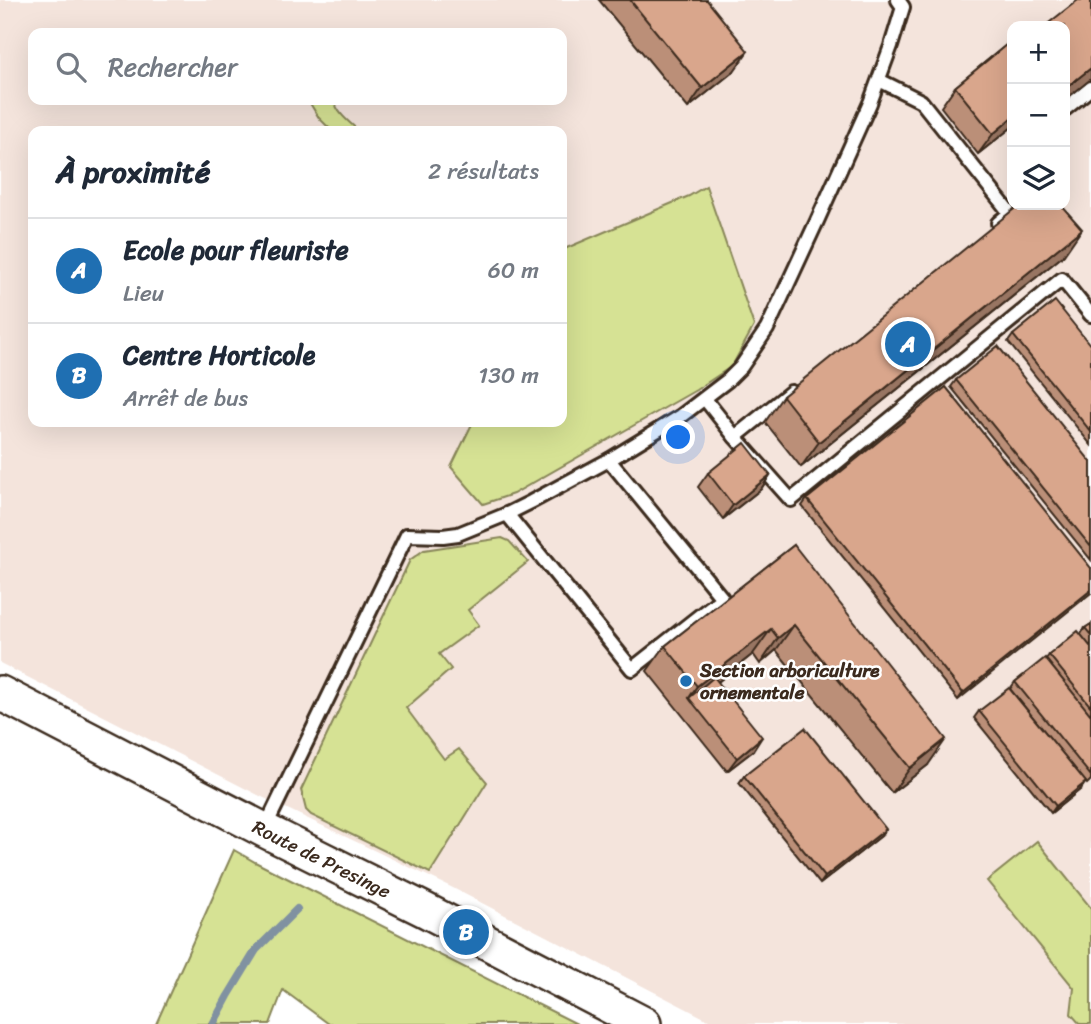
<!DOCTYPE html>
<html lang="fr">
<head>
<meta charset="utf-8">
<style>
	body { margin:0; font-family:Sriracha,sans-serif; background:#f2f2f3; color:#1f2937 }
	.controls { position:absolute; right:21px; top:21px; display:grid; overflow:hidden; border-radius:14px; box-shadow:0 7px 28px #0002 }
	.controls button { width:63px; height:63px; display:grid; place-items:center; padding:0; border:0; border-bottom:2px solid #e0e1e3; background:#fff; color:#1f2937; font:35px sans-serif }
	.you { position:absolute; left:679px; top:438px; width:24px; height:24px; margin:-18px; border:5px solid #fff; border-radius:50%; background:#1a73e8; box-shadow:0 0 0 10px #1a73e833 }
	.badge { display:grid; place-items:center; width:46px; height:46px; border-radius:50%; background:#1f6fb2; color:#fff; font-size:23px; font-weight:700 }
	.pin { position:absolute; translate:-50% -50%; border:4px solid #fff; box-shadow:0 2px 7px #0006 }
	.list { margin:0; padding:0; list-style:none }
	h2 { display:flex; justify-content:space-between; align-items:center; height:91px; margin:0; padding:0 28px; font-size:30px }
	h2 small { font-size:23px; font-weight:400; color:#747a83 }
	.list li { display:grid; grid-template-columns:46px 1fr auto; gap:21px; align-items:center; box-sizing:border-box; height:105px; padding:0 28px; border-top:2px solid #e0e1e3 }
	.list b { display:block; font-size:26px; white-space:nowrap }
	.list p { margin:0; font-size:23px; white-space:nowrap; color:#747a83 }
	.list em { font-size:23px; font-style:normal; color:#747a83 }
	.icon { flex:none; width:38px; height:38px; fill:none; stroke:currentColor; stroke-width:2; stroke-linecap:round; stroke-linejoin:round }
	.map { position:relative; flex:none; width:1091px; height:1024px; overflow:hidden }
	.search { position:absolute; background:#fff; box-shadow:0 7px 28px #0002; left:28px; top:28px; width:539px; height:77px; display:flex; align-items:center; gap:18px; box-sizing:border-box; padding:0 24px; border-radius:14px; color:#747a83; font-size:26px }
	.panel { position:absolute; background:#fff; box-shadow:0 7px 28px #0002; left:28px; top:126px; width:539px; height:301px; border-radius:14px }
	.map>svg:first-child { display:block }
	.built { fill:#f4e4dc; fill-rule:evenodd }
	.green { fill:#d6e294; stroke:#888659; stroke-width:2 }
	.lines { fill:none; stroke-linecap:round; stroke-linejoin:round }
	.stream { stroke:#8091a1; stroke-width:8 }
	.lane-casing { stroke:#3b2a1e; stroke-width:18 }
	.secondary-casing { stroke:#3b2a1e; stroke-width:38 }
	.lane { stroke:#fff; stroke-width:12 }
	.secondary { stroke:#fff; stroke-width:33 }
	.wall { fill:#bb8f78; stroke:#3b2a1e; stroke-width:2 }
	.shaded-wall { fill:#987462; stroke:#3b2a1e; stroke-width:2 }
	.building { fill:#d9a68c; stroke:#3b2a1e; stroke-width:2 }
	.poi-dot { fill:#1f6fb2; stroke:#fff; stroke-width:2.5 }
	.labels { text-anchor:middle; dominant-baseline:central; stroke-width:5; stroke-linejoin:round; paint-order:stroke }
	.poi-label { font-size:19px; font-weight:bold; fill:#3b2a1e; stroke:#fff; text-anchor:start }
	.street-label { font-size:19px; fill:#3b2a1e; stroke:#fff }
</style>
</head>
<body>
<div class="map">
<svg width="1091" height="1024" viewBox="0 0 1091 1024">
	<rect width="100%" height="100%" fill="#fff"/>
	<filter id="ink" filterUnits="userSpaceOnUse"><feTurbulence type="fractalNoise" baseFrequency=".0143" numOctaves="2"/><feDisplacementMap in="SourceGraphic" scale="14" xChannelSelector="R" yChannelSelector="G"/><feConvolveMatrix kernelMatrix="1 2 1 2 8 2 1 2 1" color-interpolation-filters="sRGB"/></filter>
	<g filter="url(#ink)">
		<path class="built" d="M0 0H1091V1024H716L451 887 258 795 0 663ZM1012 26H1065V205H1012ZM33 33H562V100H33ZM33 131H562V422H33Z"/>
		<g class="green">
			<path d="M308 100H334C337 113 348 121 358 130L332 131 319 118Z"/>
			<path d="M706 186 754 326 732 366 696 390 513 494 483 504 451 467 473 422H562V250L689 196Z"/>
			<path d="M502 538 509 541 528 562 468 610 479 625 439 654 451 669 406 708 444 759 459 749 487 782 430 873 311 815 306 810 301 790 410 560 424 550Z"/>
			<path d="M1037 841 1091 908V1024H1080L1071 1014 1074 988 987 881Z"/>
			<path d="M234 850 255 862 577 1024H329L283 990 270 1024H156Z"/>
		</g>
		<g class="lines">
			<path class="stream" d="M213 1024 228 996 256 950 297 909"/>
			<defs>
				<g id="lane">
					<path d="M879 80 921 101 1010 213 998 223"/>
					<path d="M1065 109 1091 88"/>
					<path d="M705 399 735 437 791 392"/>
					<path d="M735 437 791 500 1062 279 1091 315"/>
					<path d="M507 514 632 669 722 598 609 460"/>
					<path d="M264 830 407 535 443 536 458 534 507 514 531 502 609 460 681 416 728 380 741 367 767 329 817 221 870 103 891 46 903 7 898 0"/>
				</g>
				<g id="secondary">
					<path id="s1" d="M0 693 264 830 425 910 644 1024"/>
				</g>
			</defs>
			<use href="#lane" class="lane-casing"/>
			<use href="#secondary" class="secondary-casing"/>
			<use href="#lane" class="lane"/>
			<use href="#secondary" class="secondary"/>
		</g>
		<g class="wall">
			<path d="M599 0H707L734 71 688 108Z"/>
			<path d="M1012 40V127L978 154 941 107 955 87Z"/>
			<path d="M1064 255 801 467 765 422 783 396Z"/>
			<path d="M1013 335 1091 346V445L1008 342Z"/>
			<path d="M956 380 1091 462V560L951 387Z"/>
			<path d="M708 473 770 475 761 489 723 519 698 487Z"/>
			<path d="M807 499 1091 568 958 700 802 506Z"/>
			<path d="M794 545 928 765 892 793 776 650 760 664 753 654 718 682 753 751 727 771 647 671 665 646Z"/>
			<path d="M1091 624V780L1087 784 1010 689 1015 682 1046 659 1049 655 1081 634 1085 628Z"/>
			<path d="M979 711 1081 789 1051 813 974 718Z"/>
			<path d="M744 776 881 836 820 884 739 783Z"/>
		</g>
		<g class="shaded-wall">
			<path d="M748 51 734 71 688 108 702 88Z"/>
			<path d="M1091 68V79L1065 100V91L1067 87Z"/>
			<path d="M1012 118V127L978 154 993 134Z"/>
			<path d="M1082 229 1064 255 801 467 819 442Z"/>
			<path d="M770 475 761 489 723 519 733 505Z"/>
			<path d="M1091 590V593L958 700 963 693Z"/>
			<path d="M794 625 776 650 760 664 778 638Z"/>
			<path d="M771 629 753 654 692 702 689 698 697 686Z"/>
			<path d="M762 737 753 751 727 771 737 758Z"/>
			<path d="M946 739 928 765 892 793 910 768Z"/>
			<path d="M1086 782 1081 789 1051 813 1056 806Z"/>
			<path d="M886 829 881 836 820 884 825 877Z"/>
		</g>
		<g class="building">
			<path d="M630 0H707L748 51 702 88Z"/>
			<path d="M1078 0H1091V68L1067 87 1065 84V26H1045Z"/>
			<path d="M1012 40V118L993 134 955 87Z"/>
			<path d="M1019 205H1061L1082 229 819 442 783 396Z"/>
			<path d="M1055 301 1091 346V432L1013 335Z"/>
			<path d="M998 346 1091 462V547L956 380Z"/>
			<path d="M946 387 1091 568V590L963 693 807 499Z"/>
			<path d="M745 443 770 475 733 505 708 473Z"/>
			<path d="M794 545 946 739 910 768 794 625 778 638 771 629 697 686 665 646Z"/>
			<path d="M1091 624V635L1085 628Z"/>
			<path d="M1078 631 1091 647V707L1049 655Z"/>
			<path d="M1045 658 1091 715V776L1015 682Z"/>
			<path d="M714 677 762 737 737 758 689 698Z"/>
			<path d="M1009 688 1086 782 1056 806 979 711Z"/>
			<path d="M805 728 886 829 825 877 744 776Z"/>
		</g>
	</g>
	<circle class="poi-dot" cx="686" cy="681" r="7"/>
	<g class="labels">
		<g class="poi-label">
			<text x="700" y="670">Section arboriculture<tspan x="700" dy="22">ornementale</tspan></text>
		</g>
		<g class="street-label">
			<text stroke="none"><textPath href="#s1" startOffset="362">Route de Presinge</textPath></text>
		</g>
	</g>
</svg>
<div class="controls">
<button>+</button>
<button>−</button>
<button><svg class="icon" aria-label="layers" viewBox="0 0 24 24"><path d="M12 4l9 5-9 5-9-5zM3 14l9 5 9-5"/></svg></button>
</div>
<div class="you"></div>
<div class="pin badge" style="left:908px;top:344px">A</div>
<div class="pin badge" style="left:466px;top:932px">B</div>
<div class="search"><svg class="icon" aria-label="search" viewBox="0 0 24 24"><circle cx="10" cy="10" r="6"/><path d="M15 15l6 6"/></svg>Rechercher</div>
<section class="panel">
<h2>À proximité<small>2 résultats</small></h2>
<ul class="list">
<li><span class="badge">A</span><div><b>Ecole pour fleuriste</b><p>Lieu</p></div><em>60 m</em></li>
<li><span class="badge">B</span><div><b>Centre Horticole</b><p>Arrêt de bus</p></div><em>130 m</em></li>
</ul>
</section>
</div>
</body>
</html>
